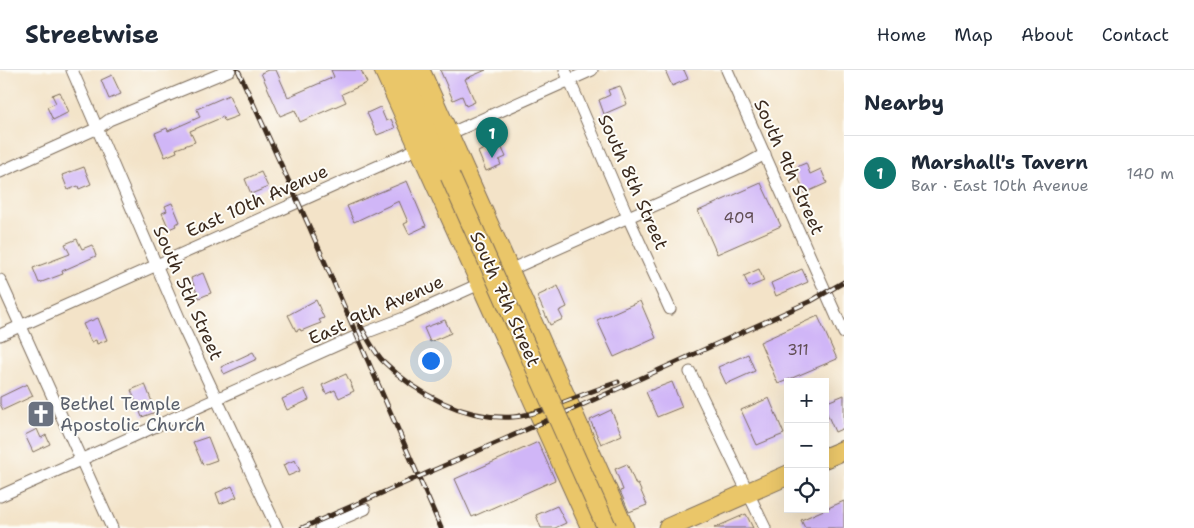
<!DOCTYPE html>
<html lang="en">
<head>
<meta charset="utf-8">
<style>
	body { margin:0; font-family:"Shantell Sans",sans-serif; background:#f6f6f7; color:#1f2937 }
	.controls { position:absolute; right:15px; bottom:15px; display:grid; overflow:hidden; border-radius:0px; box-shadow:0 5px 20px #0002 }
	.controls button { width:45px; height:45px; display:grid; place-items:center; padding:0; border:0; border-bottom:1px solid #e0e1e3; background:#fff; color:#1f2937; font:25px sans-serif }
	.you { position:absolute; left:430px; top:290px; width:18px; height:18px; margin:-12px; border:4px solid #fff; border-radius:50%; background:#1a73e8; box-shadow:0 0 0 8px #1a73e833 }
	.badge { display:grid; place-items:center; width:32px; height:32px; border-radius:50%; background:#0f766e; color:#fff; font-size:16px; font-weight:700 }
	.pin { position:absolute; translate:-50% -41px; filter:drop-shadow(0 1px 2px #0008) }
	.pin::after { content:''; position:absolute; top:26px; width:18px; height:15px; background:inherit; clip-path:polygon(0 0,100% 0,50% 100%) }
	.list { margin:0; padding:0; list-style:none }
	h2 { display:flex; justify-content:space-between; align-items:center; height:65px; margin:0; padding:0 20px; font-size:21px }
	h2 small { font-size:16px; font-weight:400; color:#747a83 }
	.list li { display:grid; grid-template-columns:32px 1fr auto; gap:15px; align-items:center; box-sizing:border-box; height:75px; padding:0 20px; border-top:1px solid #e0e1e3 }
	.list b { display:block; font-size:19px; white-space:nowrap }
	.list p { margin:0; font-size:16px; white-space:nowrap; color:#747a83 }
	.list em { font-size:16px; font-style:normal; color:#747a83 }
	.icon { flex:none; width:28px; height:28px; fill:none; stroke:currentColor; stroke-width:2; stroke-linecap:round; stroke-linejoin:round }
	.map { position:relative; flex:none; width:844px; height:458px; overflow:hidden }
	header { display:flex; align-items:center; gap:30px; box-sizing:border-box; height:70px; padding:0 25px; background:#fff; border-bottom:1px solid #e0e1e3 }
	header strong { font-size:24px }
	nav { display:flex; gap:28px; margin-inline-start:auto; font-size:18px }
	main { display:flex }
	aside { flex:1; background:#fff }
	.map>svg:first-child { display:block }
	.building { fill:#d0b6f7 }
	.lines { fill:none; stroke-linecap:round; stroke-linejoin:round }
	.street-casing { stroke:#7b6b5a; stroke-width:13 }
	.primary-casing { stroke:#7b6b5a; stroke-width:21 }
	.street { stroke:#fff; stroke-width:11 }
	.primary { stroke:#eac669; stroke-width:19 }
	.rail-casing { stroke:#3b2a1e; stroke-width:5 }
	.rail { stroke:#fdfcf7; stroke-width:3; stroke-dasharray:9; stroke-linecap:butt }
	.primary-bridge-casing { stroke:#7b6b5a; stroke-width:21; stroke-linecap:butt }
	.primary-bridge { stroke:#eac669; stroke-width:19 }
	.labels { text-anchor:middle; dominant-baseline:central; stroke-width:4; stroke-linejoin:round; paint-order:stroke }
	.number-label { font-size:15px; fill:#604d54 }
	.street-label { font-size:18px; fill:#3b2a1e; stroke:#fdfcf7 }
	.worship-label { font-size:18px; fill:#5b616d; stroke:#fdfcf7; text-anchor:start }
</style>
</head>
<body>
<header>
<strong>Streetwise</strong>
<nav><a>Home</a><a>Map</a><a>About</a><a>Contact</a></nav>
</header>
<main>
<div class="map">
<svg width="844" height="458" viewBox="0 0 844 458">
	<rect width="100%" height="100%" fill="#fdfcf7"/>
	<filter id="ink" filterUnits="userSpaceOnUse"><feTurbulence type="fractalNoise" baseFrequency=".02" numOctaves="2"/><feDisplacementMap in="SourceGraphic" scale="10" xChannelSelector="R" yChannelSelector="G"/><feConvolveMatrix kernelMatrix="1 2 1 2 8 2 1 2 1" color-interpolation-filters="sRGB"/></filter>
	<filter id="wash" filterUnits="userSpaceOnUse"><feTurbulence type="fractalNoise" baseFrequency=".0096" numOctaves="4" result="noise"/><feDisplacementMap in="SourceGraphic" scale="20" xChannelSelector="R" yChannelSelector="G"/><feGaussianBlur stdDeviation="1.12" result="paint"/><feColorMatrix in="noise" values="0 0 0 0 0 0 0 0 0 0 0 0 0 0 0 0 0 1.4 0 .05"/><feComposite in="paint" operator="in"/></filter>
	<g filter="url(#wash)">
		<rect width="100%" height="100%" fill="#f3e3c8"/>
		<g id="blocks">
			<g class="building">
				<path d="M268 0H276L288 27 334 7 331 0H361L367 13 342 24 346 32 300 52 295 40 280 46 261 3Z"/>
				<path d="M440 0H486L465 9 475 32 466 36 462 26 453 30Z"/>
				<path d="M665 0H684L688 9 672 16Z"/>
				<path d="M112 5 121 24 109 29 101 10Z"/>
				<path d="M620 16 627 34 604 44 599 30 610 25 608 20Z"/>
				<path d="M60 22 69 42 53 50 47 37 56 33 52 25Z"/>
				<path d="M229 25 238 46 224 51 223 47 190 61 195 72 176 79 177 82 165 87 155 63 167 58 168 61 200 47 197 39Z"/>
				<path d="M380 37 386 51 391 49 395 58 377 65 367 43Z"/>
				<path d="M492 75 494 80 501 76 506 87 499 90 501 95 486 101 478 82Z"/>
				<path d="M806 93 810 104 821 99 827 113 805 123 794 98Z"/>
				<path d="M84 97 91 114 79 119 78 116 68 120 62 105Z"/>
				<path d="M261 102 268 117 251 124 245 109Z"/>
				<path d="M407 111 426 156 409 164 404 154 408 152 399 131 354 152 347 136Z"/>
				<path d="M761 113 781 156 717 184 698 141Z"/>
				<path d="M172 133 180 152 175 154 176 156 169 159 162 143 167 141 165 136Z"/>
				<path d="M77 169 82 179 92 175 96 186 62 201 63 204 39 213 33 198 70 184 65 174Z"/>
				<path d="M759 199 764 211 749 217 744 206Z"/>
				<path d="M802 199 808 212 776 226 771 213Z"/>
				<path d="M203 203 211 223 199 228 191 208Z"/>
				<path d="M558 216 567 237 559 241 563 249 550 255 537 226Z"/>
				<path d="M316 230 324 248 319 250 321 253 313 256 301 261 300 259 296 261 288 245Z"/>
				<path d="M640 231 656 268 614 287 597 250Z"/>
				<path d="M818 246 837 289 778 314 760 272Z"/>
				<path d="M98 248 107 270 97 274 96 270 91 272 83 254Z"/>
				<path d="M445 250 451 263 430 272 424 258Z"/>
				<path d="M253 282 257 289 224 304 221 297Z"/>
				<path d="M748 284 755 301 726 314 718 297Z"/>
				<path d="M346 304 354 321 339 328 335 320 326 324 322 315Z"/>
				<path d="M672 312 682 337 657 347 646 322Z"/>
				<path d="M27 314 33 326 3 340 0 334V327Z"/>
				<path d="M145 314 156 342 142 347 131 320Z"/>
				<path d="M304 319 309 330 287 340 282 329Z"/>
				<path d="M844 325V358L835 362 825 339V333Z"/>
				<path d="M769 328 784 364 757 375 741 340Z"/>
				<path d="M611 340 622 365 601 374 590 350Z"/>
				<path d="M37 359 41 368 46 365 50 374 33 382 25 365Z"/>
				<path d="M208 367 217 390 203 395 193 372Z"/>
				<path d="M538 372 555 410 472 447 455 409Z"/>
				<path d="M295 390 300 401 288 406 283 395Z"/>
				<path d="M627 394 636 415 638 414 647 435 629 442 620 421 623 420 615 399Z"/>
				<path d="M232 416 237 427 220 434 216 423Z"/>
				<path d="M844 431V458H805L801 450Z"/>
				<path d="M557 436 566 453 555 458H541L536 445Z"/>
				<path d="M746 444 753 458H714Z"/>
			</g>
		</g>
	</g>
	<g filter="url(#ink)">
		<use href="#blocks" fill-opacity="0" stroke="#7b6b5a" stroke-width="1"/>
		<g class="lines">
			<defs>
				<g id="street">
					<path d="M72 0 183 257 277 458"/>
					<path d="M565 0 628 147 670 239"/>
					<path d="M727 0 844 263"/>
					<path d="M449 64 592 0"/>
					<path d="M0 102 98 58 109 50 230 0"/>
					<path d="M505 202 743 96 765 84"/>
					<path d="M0 210 112 458"/>
					<path d="M0 265 419 78"/>
					<path d="M690 302 765 458"/>
					<path d="M0 426 357 266 404 248 486 211"/>
					<path d="M321 458 365 439"/>
				</g>
				<g id="primary">
					<path d="M384 0 591 458"/>
					<path d="M402 0 450 106"/>
					<path d="M420 0 624 458"/>
					<path d="M825 388 844 380"/>
					<path d="M668 458 788 405"/>
				</g>
			</defs>
			<use href="#street" class="street-casing"/>
			<use href="#primary" class="primary-casing"/>
			<use href="#street" class="street"/>
			<use href="#primary" class="primary"/>
			<defs>
				<g id="rail">
					<path d="M238 0 309 156 441 458"/>
					<path d="M355 245C363 260 371 278 383 291 416 324 465 350 513 347 530 346 548 338 564 332 582 325 600 318 618 312"/>
					<path d="M302 458 571 340 811 231 844 212"/>
				</g>
			</defs>
			<use href="#rail" class="rail-casing"/>
			<use href="#rail" class="rail"/>
			<defs>
				<path id="primary-bridge" d="M450 106 607 458"/>
			</defs>
			<use href="#primary-bridge" class="primary-bridge-casing"/>
			<use href="#primary-bridge" class="primary-bridge"/>
		</g>
	</g>
	<defs>
		<symbol id="church-square" viewBox="-11 -11 22 22"><rect x="-9" y="-9" width="18" height="18" rx="4" fill="#6b7280" stroke="#fdfcf7"/><path d="M-1.2-6h2.4v3.5h3.3v2.4h-3.3V6h-2.4V-.1h-3.3v-2.4h3.3Z" fill="#fff"/></symbol>
	</defs>
	<g fill-rule="evenodd">
		<use href="#church-square" x="25" y="328" width="32" height="32"/>
	</g>
	<g class="labels">
		<g class="number-label">
			<text x="739" y="148">409</text>
			<text x="798" y="280">311</text>
		</g>
		<g class="street-label">
			<text transform="translate(789 97) rotate(66)">South 9th Street</text>
			<text transform="translate(633 112) rotate(66)">South 8th Street</text>
			<text transform="translate(257 131) rotate(-24)">East 10th Avenue</text>
			<text transform="translate(188 223) rotate(66)">South 5th Street</text>
			<text transform="translate(505 229) rotate(66)">South 7th Street</text>
			<text transform="translate(376 240) rotate(-24)">East 9th Avenue</text>
		</g>
		<g class="worship-label">
			<text x="60" y="334">Bethel Temple<tspan x="60" dy="21">Apostolic Church</tspan></text>
		</g>
	</g>
</svg>
<div class="controls">
<button>+</button>
<button>−</button>
<button><svg class="icon" aria-label="locate" viewBox="0 0 24 24"><circle cx="12" cy="12" r="6"/><path d="M12 2v4M12 18v4M2 12h4M18 12h4"/></svg></button>
</div>
<div class="you"></div>
<div class="pin badge" style="left:492px;top:88px">1</div>
</div>
<aside>
<h2>Nearby<small></small></h2>
<ul class="list">
<li><span class="badge">1</span><div><b>Marshall's Tavern</b><p>Bar · East 10th Avenue</p></div><em>140 m</em></li>
</ul>
</aside>
</main>
</body>
</html>
